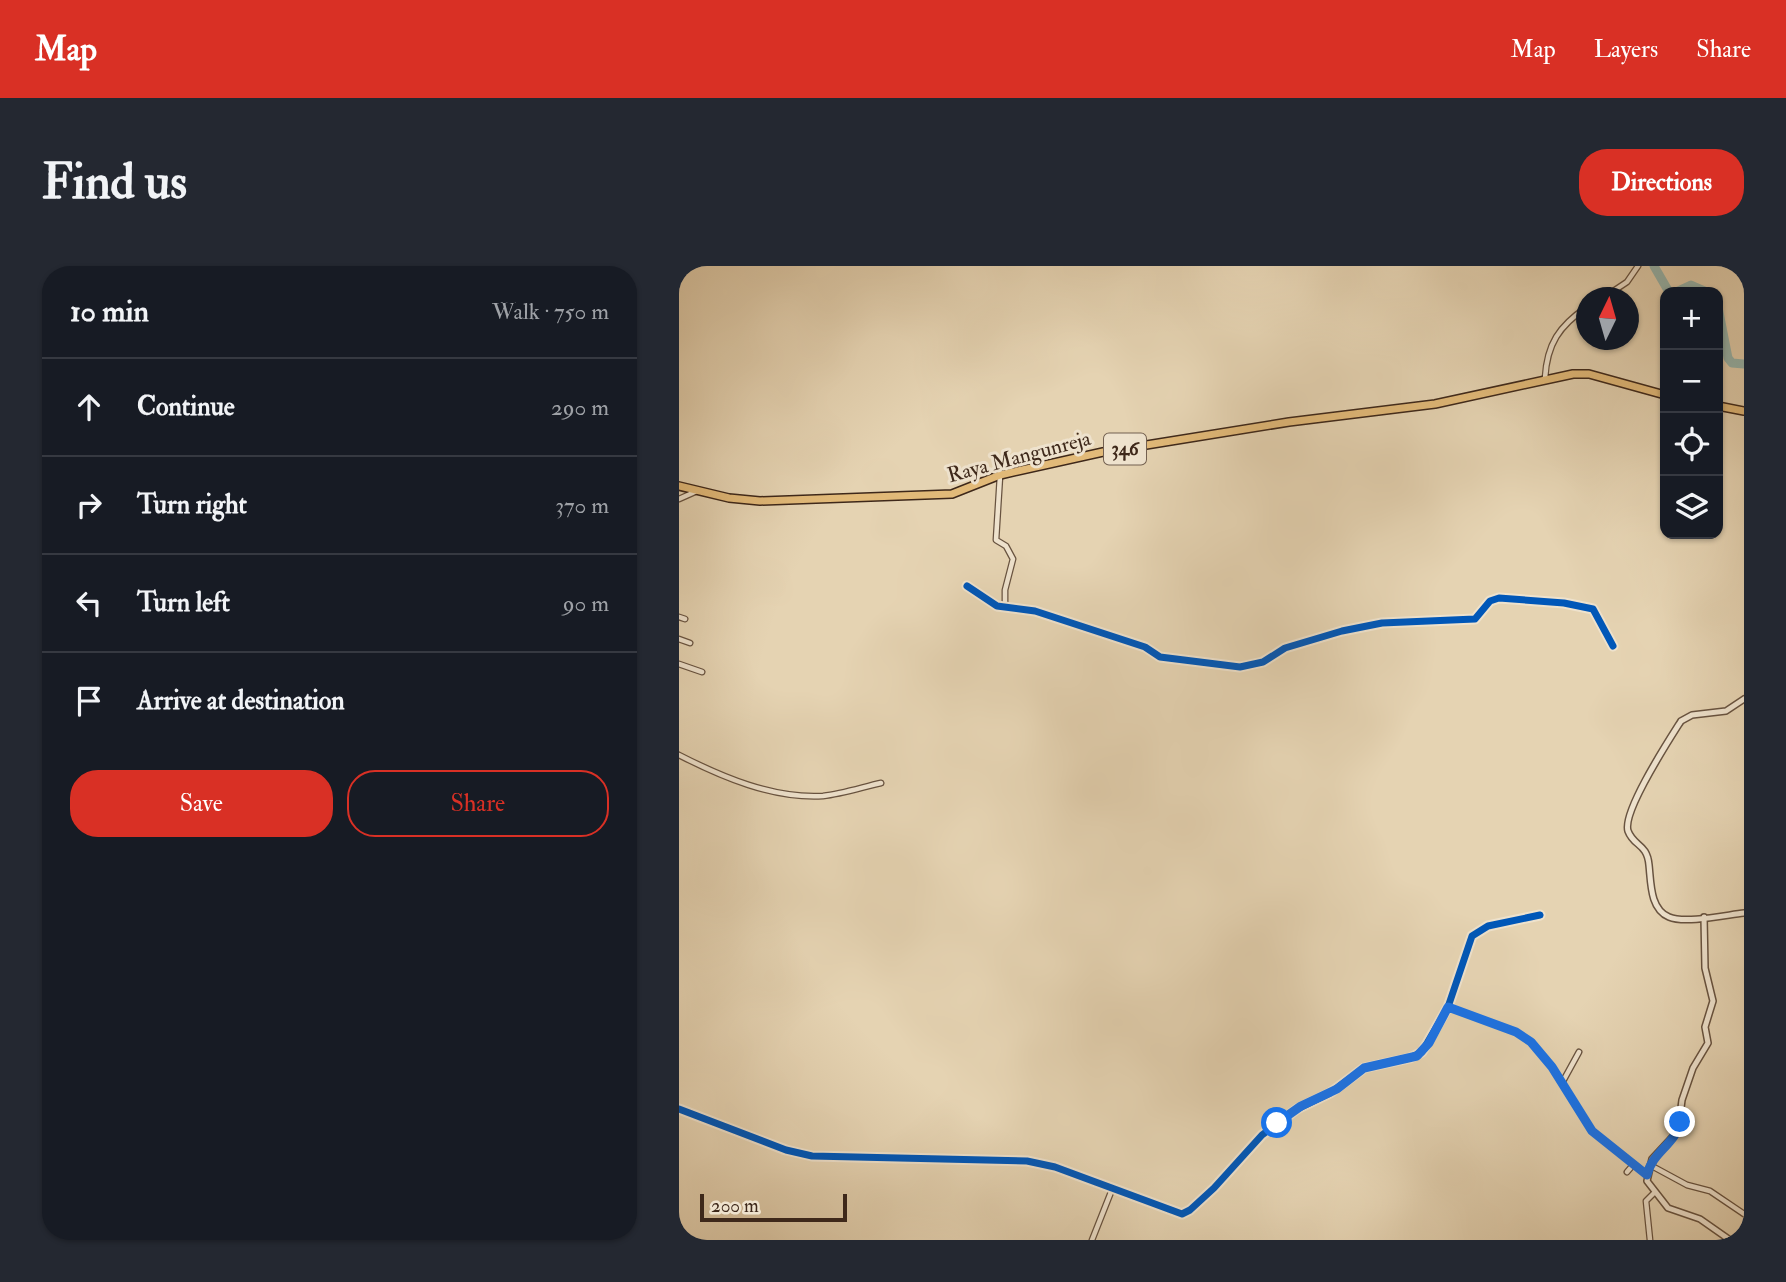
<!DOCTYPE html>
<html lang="en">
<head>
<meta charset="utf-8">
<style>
	body { margin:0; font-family:"IM FELL Double Pica",serif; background:#242831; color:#f1f3f6 }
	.controls { position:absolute; right:21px; top:21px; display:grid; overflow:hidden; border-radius:14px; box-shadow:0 2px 5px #0004 }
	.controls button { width:63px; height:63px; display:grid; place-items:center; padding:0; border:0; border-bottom:2px solid #363941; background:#171b24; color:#f1f3f6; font:35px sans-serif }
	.compass { position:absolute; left:897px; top:21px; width:63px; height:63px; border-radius:50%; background:#171b24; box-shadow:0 2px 5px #0004; rotate:5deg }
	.scale { position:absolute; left:21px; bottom:18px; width:147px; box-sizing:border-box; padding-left:7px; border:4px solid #3e281a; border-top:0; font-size:19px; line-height:24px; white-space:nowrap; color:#3e281a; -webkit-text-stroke:5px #eee2cd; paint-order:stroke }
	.stop { position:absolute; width:21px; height:21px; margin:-16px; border:5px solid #1a73e8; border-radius:50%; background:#fff }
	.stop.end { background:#1a73e8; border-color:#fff; box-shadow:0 2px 7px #0008 }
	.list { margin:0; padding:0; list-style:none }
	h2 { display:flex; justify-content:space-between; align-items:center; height:91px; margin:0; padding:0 28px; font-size:30px }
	h2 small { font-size:23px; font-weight:400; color:#9ea1a6 }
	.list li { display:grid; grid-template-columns:46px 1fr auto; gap:21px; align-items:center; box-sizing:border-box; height:98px; padding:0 28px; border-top:2px solid #363941 }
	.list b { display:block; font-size:26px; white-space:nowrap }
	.list em { font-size:23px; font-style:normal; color:#9ea1a6 }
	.actions { display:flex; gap:14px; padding:21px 28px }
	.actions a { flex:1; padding:16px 0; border:2px solid #d93025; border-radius:28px; text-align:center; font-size:24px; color:#d93025 }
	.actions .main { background:#d93025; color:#fff }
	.icon { flex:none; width:38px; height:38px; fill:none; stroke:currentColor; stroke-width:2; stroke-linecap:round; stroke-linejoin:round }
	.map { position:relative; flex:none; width:1065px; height:974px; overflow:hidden; border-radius:28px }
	header { display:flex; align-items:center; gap:42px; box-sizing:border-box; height:98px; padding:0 35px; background:#d93025; color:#fff }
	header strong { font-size:33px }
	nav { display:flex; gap:38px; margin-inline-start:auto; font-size:24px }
	.intro { display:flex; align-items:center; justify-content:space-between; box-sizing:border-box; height:168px; padding:0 42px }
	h1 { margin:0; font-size:49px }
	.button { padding:18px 32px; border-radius:28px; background:#d93025; color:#fff; font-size:24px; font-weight:700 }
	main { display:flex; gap:42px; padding:0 42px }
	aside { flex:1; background:#171b24; border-radius:28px; box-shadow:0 2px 5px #0004 }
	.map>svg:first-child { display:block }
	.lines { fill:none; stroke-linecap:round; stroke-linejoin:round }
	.river { stroke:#96b7b0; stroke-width:9 }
	.minor-casing { stroke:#685340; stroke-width:7 }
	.tertiary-casing { stroke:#685340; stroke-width:8 }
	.primary-casing { stroke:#3e281a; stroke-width:10 }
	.minor { stroke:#eee2cd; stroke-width:4.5 }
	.tertiary { stroke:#eee2cd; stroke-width:5 }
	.primary { stroke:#e2ba79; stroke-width:7 }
	.cycleway-casing { stroke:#eee2cd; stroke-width:11 }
	.cycleway { stroke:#0057b8; stroke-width:7 }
	.route { stroke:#1a73e8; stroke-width:9 }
	.labels { text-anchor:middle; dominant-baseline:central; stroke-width:6; stroke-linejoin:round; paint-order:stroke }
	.shield { fill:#eee2cd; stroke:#736050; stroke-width:2 }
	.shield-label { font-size:19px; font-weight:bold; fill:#3e281a }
	.street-label { font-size:21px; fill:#3e281a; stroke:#eee2cd }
</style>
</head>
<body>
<header>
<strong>Map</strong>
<nav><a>Map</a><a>Layers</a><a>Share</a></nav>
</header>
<div class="intro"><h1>Find us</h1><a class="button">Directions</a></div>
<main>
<aside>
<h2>10 min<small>Walk · 750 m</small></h2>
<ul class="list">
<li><svg class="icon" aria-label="ahead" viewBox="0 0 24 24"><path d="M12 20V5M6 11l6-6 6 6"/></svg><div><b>Continue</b></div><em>290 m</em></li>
<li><svg class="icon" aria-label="right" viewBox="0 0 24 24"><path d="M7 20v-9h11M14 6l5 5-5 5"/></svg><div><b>Turn right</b></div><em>370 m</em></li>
<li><svg class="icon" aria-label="left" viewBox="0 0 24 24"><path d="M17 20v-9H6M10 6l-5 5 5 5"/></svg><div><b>Turn left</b></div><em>90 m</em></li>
<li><svg class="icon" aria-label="arrive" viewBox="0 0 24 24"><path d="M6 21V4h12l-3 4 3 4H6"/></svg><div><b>Arrive at destination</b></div></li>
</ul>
<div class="actions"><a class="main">Save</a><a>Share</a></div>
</aside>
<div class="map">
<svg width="1065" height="974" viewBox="0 0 1065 974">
	<rect width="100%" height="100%" fill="#e5d3b2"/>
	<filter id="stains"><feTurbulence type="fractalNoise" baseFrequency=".00286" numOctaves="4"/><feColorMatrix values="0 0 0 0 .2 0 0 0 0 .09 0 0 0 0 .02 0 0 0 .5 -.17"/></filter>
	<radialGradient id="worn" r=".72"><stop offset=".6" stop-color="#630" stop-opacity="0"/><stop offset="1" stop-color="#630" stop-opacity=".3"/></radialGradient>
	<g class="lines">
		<g class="river">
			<path d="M975 0 990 26"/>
			<path d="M997 26 1012 19 1028 26"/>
			<path d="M1039 41 1049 92 1053 97 1065 98"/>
		</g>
		<defs>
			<g id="minor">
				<path d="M924 32 948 16 959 0"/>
				<path d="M866 112C868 78 880 60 908 41"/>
				<path d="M321 210 317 274 327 280 334 293 326 324V342"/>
				<path d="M0 233 18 225"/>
				<path d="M288 320 318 340 356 345 466 381 481 391 561 401 584 396 606 382 663 365 703 357 796 353 811 335 820 332 885 337 914 343 934 380"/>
				<path d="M0 351 6 353"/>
				<path d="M0 373 11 377"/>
				<path d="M0 398 23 406"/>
				<path d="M0 489C43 511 94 533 144 530 163 528 184 521 202 517"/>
				<path d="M769 741 837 766 852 776 873 801 913 865 968 909"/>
				<path d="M883 817 900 786"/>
				<path d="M0 843 107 884 133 890 348 895 376 901 503 948 511 944 535 922 583 869 618 843 651 827 685 802 731 792 743 786 769 741 793 670 809 660 861 649"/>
				<path d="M971 899 1008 919 1031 925 1065 948"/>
				<path d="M948 906 954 899"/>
				<path d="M413 974 434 921"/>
				<path d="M971 974 967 935 975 927"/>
			</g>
			<g id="tertiary">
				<path d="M1065 433 1047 445 1013 449 1002 455C990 474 943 546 949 565 955 581 968 577 970 599 972 617 971 643 990 651 1006 658 1047 649 1065 647"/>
				<path d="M1025 651 1026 702 1034 735 1026 761 1029 777 1014 802 1003 834 999 865 973 893 968 915 989 942 1021 953 1051 974"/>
			</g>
			<g id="primary">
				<path d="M1039 140 1065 145"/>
				<path d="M0 220 50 232 81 235 273 228 321 209 424 186 610 156 756 138 894 108H910L986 129"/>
			</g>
		</defs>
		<use href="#minor" class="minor-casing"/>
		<use href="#tertiary" class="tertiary-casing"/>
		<use href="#primary" class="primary-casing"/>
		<use href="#minor" class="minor"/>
		<use href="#tertiary" class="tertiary"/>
		<use href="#primary" class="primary"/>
		<defs>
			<g id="cycleway">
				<path d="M288 320 318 340 356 345 466 381 481 391 561 401 584 396 606 382 663 365 703 357 796 353 811 335 820 332 885 337 914 343 934 380"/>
				<path d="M0 843 107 884 133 890 348 895 376 901 503 948 511 944 535 922 583 869 618 843 651 827 685 802 731 792 743 786 769 741 793 670 809 660 861 649"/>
			</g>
		</defs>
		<use href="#cycleway" class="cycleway-casing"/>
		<use href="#cycleway" class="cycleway"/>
	</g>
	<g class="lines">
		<path class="route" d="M598 857 622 840 658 823 685 802 738 790 750 777 769 741 837 766 852 776 873 801 913 865 968 909C973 886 997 878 1001 856"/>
	</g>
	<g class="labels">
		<rect class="shield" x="425" y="167.5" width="42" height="31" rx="5"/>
		<g class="shield-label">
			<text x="446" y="183">346</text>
		</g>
		<g class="street-label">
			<text transform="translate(340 191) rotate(-15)">Raya Mangunreja</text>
		</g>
	</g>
	<rect width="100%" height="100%" filter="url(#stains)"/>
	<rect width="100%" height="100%" fill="url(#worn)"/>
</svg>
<div class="controls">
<button>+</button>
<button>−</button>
<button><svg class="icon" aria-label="locate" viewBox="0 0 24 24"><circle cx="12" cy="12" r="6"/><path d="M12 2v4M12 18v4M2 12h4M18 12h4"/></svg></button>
<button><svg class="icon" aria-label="layers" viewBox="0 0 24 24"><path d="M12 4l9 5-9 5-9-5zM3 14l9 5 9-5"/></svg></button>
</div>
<svg class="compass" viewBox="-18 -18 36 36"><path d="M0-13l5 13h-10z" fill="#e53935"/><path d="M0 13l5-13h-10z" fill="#9ea1a6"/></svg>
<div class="scale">200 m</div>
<div class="stop" style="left:598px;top:857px"></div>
<div class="stop end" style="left:1001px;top:856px"></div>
</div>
</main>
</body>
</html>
